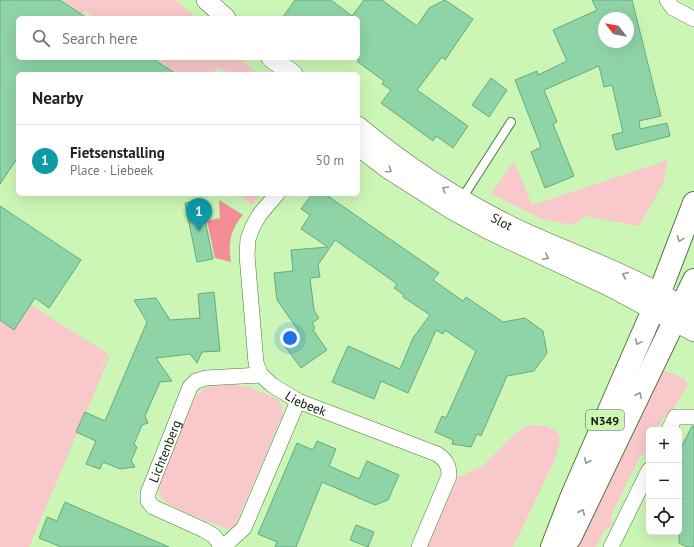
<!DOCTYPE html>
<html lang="en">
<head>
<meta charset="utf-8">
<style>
	body { margin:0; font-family:"PT Sans",sans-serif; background:#f2f2f2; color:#222 }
	.controls { position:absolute; right:12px; bottom:12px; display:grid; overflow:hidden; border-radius:6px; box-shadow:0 4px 16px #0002 }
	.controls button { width:36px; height:36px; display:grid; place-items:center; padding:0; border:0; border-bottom:1px solid #e0e0e0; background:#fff; color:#222; font:20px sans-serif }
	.compass { position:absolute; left:598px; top:12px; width:36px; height:36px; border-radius:50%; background:#fff; box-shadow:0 4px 16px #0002; rotate:301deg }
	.you { position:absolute; left:290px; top:338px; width:14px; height:14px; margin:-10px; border:3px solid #fff; border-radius:50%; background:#1a73e8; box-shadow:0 0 0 6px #1a73e833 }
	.badge { display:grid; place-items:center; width:26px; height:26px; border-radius:50%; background:#0f766e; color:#fff; font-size:13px; font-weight:700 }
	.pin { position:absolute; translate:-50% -33px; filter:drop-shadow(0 1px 2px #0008) }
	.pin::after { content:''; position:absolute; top:21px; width:14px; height:12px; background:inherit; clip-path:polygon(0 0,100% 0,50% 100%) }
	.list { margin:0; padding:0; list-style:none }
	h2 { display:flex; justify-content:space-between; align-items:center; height:52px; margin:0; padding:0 16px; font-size:17px }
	h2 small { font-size:13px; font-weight:400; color:#767676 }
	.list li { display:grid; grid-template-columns:26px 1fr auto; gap:12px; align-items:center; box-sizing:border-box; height:72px; padding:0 16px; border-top:1px solid #e0e0e0 }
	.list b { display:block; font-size:15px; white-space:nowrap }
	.list p { margin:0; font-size:13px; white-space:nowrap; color:#767676 }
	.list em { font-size:13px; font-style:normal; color:#767676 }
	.icon { flex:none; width:22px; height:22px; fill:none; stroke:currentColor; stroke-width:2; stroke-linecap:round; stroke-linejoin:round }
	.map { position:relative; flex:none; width:694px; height:547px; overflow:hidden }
	.search { position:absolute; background:#fff; box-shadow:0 4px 16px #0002; left:16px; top:16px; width:344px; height:44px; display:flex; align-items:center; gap:10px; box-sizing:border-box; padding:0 14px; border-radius:6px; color:#767676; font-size:15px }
	.panel { position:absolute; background:#fff; box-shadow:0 4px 16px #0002; left:16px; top:72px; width:344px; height:124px; border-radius:6px }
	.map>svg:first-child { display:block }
	.green { fill:#f8c8ca }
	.forest { fill:#f48e96 }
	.building { fill:#8fd4a7; stroke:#67aa7f; fill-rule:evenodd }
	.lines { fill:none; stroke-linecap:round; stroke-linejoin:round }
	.service-casing { stroke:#52763d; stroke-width:10 }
	.minor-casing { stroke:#52763d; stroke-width:16 }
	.tertiary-casing { stroke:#52763d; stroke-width:20 }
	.primary-casing { stroke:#52763d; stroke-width:24 }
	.service { stroke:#fff; stroke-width:8 }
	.minor { stroke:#fff; stroke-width:15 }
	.tertiary { stroke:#fff; stroke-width:19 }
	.primary { stroke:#fff; stroke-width:22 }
	.oneway { stroke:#93998e }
	.labels { text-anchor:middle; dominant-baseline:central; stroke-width:3; stroke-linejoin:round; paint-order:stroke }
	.shield { fill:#ccf6b6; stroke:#475d3a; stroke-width:1 }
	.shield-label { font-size:12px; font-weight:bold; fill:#0e1c05 }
	.street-label { font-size:13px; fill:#0e1c05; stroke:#ccf6b6 }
</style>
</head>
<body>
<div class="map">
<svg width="694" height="547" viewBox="0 0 694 547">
	<rect width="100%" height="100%" fill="#ccf6b6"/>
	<g class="green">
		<path d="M63 0H176L196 18H95L85 11 80 17 72 12 74 8Z"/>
		<path d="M155 58H240L258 74H229L218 67 213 74H162L167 66Z"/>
		<path d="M668 160 663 184 639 226 585 216 574 225 544 220 491 194 514 161 532 205Z"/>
		<path d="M243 194H260L251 205 242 196Z"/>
		<path d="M31 305 108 354 90 384 112 351 29 547H0V314L18 325Z"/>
		<path d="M659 369 684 378 688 385 669 416 664 417 655 430H649V440L647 443 648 449 645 454 640 456 611 516 612 523 610 527 605 529 596 547H571Z"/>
		<path d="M227 384 246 386 276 398 281 404 283 414 235 526 228 529C213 523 170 509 162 498 159 494 159 490 158 485L196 396 205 388Z"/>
		<path d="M535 425 545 426 553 429 558 433 560 440 555 459 513 547H427L458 477 483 466 516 433 526 426Z"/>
	</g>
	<path class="forest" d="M219 200 243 215C230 230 228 243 231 262L215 258 207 221 220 218Z"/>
	<g class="building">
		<path d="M0 0H60L87 18H18V58H152L176 74H18V157L0 184Z"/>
		<path d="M295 0H331L352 16 364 0H382L417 26 429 8 445 0 473 19 445 60 442 57 417 90 468 126 453 148 436 136 433 141 381 103 391 90 382 84 384 81 358 62V18H282Z"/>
		<path d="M592 0H632L661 116 639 121 640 129 667 123 670 136 616 150 612 135 623 132 612 85 604 87 599 66 544 90 557 122 553 124 574 176 545 188 531 152 541 147 515 80 537 71 538 75 567 61 553 30 597 10ZM604 18H628V42H604Z"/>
		<path d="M491 78 507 90 489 117 472 105Z"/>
		<path d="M312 194H325L439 273 433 280 463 301 466 297 503 322 525 318 543 331 547 353 534 371 507 376 481 436 477 434 471 447 452 444 453 440 435 432 442 416 446 418 476 351 445 330 443 334 436 330 408 393 381 381 374 399 332 382 348 346 400 369 413 338 430 315 403 297 404 295 394 288 397 284 335 240 318 265 320 277 310 278 314 310 319 318 312 323 315 328 313 330 327 350 301 368 282 342 298 330 277 300 274 273 293 271 291 250 328 247 301 229 310 215 301 209Z"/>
		<path d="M201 200 213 259 197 262 185 203Z"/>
		<path d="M0 206 81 260 49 308 35 298 14 330 0 320Z"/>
		<path d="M214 292 220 351 202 352 197 363 190 354 156 358 172 381 160 382 153 398 145 416 148 423 142 425 134 444 137 447 131 461 135 467 120 469 103 462 100 469 86 464 96 441 76 432 85 412 105 421 147 322 134 300 156 298 170 320 200 318 198 294Z"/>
		<path d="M692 426H694V547H687L679 543V452Z"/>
		<path d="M317 441 336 449 329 466 359 479 367 461 399 475 388 500 375 505 322 482 296 547H275L277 542 258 534 297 443 313 450Z"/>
		<path d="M65 502 83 510 169 547H61L39 538 47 517 57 521Z"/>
		<path d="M356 525 374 532 368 547 350 540Z"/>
	</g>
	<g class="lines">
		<defs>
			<path id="service" d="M461 200 511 122"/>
			<g id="minor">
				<path d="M667 0 673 8 694 19"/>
				<path id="s1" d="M277 194 260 214 253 226 248 239 247 255 256 363 261 375 272 385 298 401 437 454C446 460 449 465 449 476L419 547"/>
				<path d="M669 430 675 417H694"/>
				<path id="s2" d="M222 547 214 536 204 530 153 507 148 501V493L190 387 196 381 206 378 261 375"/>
				<path d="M223 547 244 528 298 401"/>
				<path d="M611 547 649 470"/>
			</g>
			<g id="tertiary">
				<path d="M206 0 226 18"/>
				<path d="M271 58 293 74"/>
				<path id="s3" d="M358 126C407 167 458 200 515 228 553 246 592 260 630 278 652 288 673 301 694 312"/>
				<path d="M358 146 388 169 454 211 489 230 610 287 694 332"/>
			</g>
			<g id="primary">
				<path d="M570 538 694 280"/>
				<path d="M552 547 571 498 653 310 694 203"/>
			</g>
		</defs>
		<use href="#service" class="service-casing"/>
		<use href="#minor" class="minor-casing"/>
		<use href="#tertiary" class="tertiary-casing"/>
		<use href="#primary" class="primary-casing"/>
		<use href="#service" class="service"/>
		<use href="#minor" class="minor"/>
		<use href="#tertiary" class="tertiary"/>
		<use href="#primary" class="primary"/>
	</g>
	<defs><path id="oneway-chevron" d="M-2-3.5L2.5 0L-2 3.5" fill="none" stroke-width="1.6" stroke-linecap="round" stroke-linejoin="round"/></defs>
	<g class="oneway">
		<use href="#oneway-chevron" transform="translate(389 170) rotate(35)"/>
		<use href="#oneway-chevron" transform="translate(445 189) rotate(-149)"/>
		<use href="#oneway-chevron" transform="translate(680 239) rotate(111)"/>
		<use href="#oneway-chevron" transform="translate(546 257) rotate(26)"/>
		<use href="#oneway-chevron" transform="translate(625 275) rotate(-157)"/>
		<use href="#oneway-chevron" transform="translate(638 342) rotate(114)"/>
		<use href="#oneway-chevron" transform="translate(639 395) rotate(-64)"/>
		<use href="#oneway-chevron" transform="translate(587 461) rotate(113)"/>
		<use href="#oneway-chevron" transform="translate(582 512) rotate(-65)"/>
	</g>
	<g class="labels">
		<rect class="shield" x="586" y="410" width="38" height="20" rx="3"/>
		<g class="shield-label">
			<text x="605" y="420">N349</text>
		</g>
		<g class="street-label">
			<text stroke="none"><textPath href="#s3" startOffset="173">Slot</textPath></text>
			<text stroke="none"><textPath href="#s1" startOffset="245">Liebeek</textPath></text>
			<text stroke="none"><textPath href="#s2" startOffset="142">Lichtenberg</textPath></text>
		</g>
	</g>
</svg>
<div class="controls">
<button>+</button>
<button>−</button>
<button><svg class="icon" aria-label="locate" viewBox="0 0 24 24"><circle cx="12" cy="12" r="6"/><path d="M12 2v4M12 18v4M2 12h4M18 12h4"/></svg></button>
</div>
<svg class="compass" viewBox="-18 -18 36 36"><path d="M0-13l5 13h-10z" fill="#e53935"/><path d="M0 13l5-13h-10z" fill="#767676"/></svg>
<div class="you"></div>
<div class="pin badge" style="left:199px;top:231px;background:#0f9aa8">1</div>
<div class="search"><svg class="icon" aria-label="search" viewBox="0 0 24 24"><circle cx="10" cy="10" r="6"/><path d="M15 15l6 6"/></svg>Search here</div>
<section class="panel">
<h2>Nearby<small></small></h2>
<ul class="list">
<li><span class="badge" style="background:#0f9aa8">1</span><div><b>Fietsenstalling</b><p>Place · Liebeek</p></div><em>50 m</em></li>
</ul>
</section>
</div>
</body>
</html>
